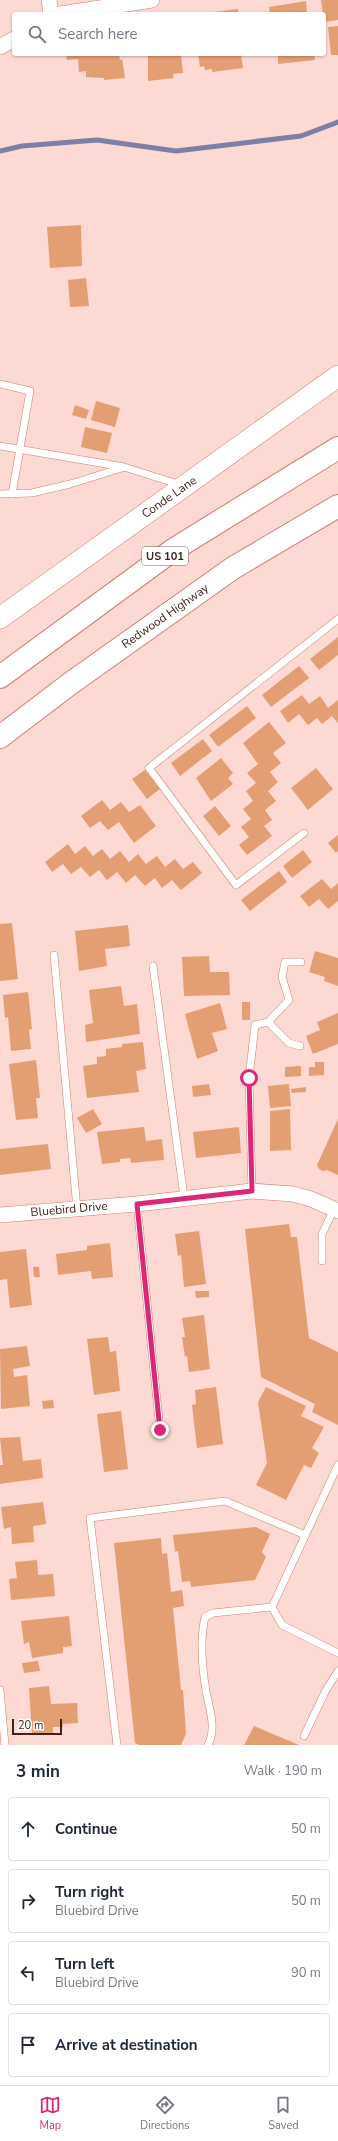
<!DOCTYPE html>
<html lang="en">
<head>
<meta charset="utf-8">
<style>
	body { margin:0; font-family:"Nunito Sans",sans-serif; background:#f2f2f3; color:#1f2937 }
	.scale { position:absolute; left:12px; bottom:10px; width:50px; box-sizing:border-box; padding-left:4px; border:2px solid #42221c; border-top:0; font-size:11px; line-height:14px; white-space:nowrap; color:#42221c; -webkit-text-stroke:3px #fff; paint-order:stroke }
	.stop { position:absolute; width:12px; height:12px; margin:-9px; border:3px solid #db2777; border-radius:50%; background:#fff }
	.stop.end { background:#db2777; border-color:#fff; box-shadow:0 1px 4px #0008 }
	.list { margin:0; padding:0; list-style:none }
	h2 { display:flex; justify-content:space-between; align-items:center; height:52px; margin:0; padding:0 16px; font-size:17px }
	h2 small { font-size:13px; font-weight:400; color:#747a83 }
	.list li { display:grid; grid-template-columns:26px 1fr auto; gap:12px; align-items:center; box-sizing:border-box; height:64px; margin:0 8px 8px; padding:0 8px; border:1px solid #e0e1e3; border-radius:4px }
	.list b { display:block; font-size:15px; white-space:nowrap }
	.list p { margin:0; font-size:13px; white-space:nowrap; color:#747a83 }
	.list em { font-size:13px; font-style:normal; color:#747a83 }
	.icon { flex:none; width:22px; height:22px; fill:none; stroke:currentColor; stroke-width:2; stroke-linecap:round; stroke-linejoin:round }
	.map { position:relative; flex:none; width:338px; height:1745px; overflow:hidden }
	.search { position:absolute; background:#fff; box-shadow:0 1px 3px #0004; left:12px; right:12px; top:12px; height:44px; display:flex; align-items:center; gap:10px; box-sizing:border-box; padding:0 14px; border-radius:4px; color:#747a83; font-size:15px }
	.sheet { height:340px; background:#fff }
	nav { display:flex; justify-content:space-around; align-items:center; box-sizing:border-box; height:56px; border-top:1px solid #e0e1e3; background:#fff; font-size:11px; color:#747a83 }
	nav a { display:grid; justify-items:center; gap:2px }
	nav .on { color:#db2777 }
	.map>svg:first-child { display:block }
	.lines { fill:none; stroke-linecap:round; stroke-linejoin:round }
	.stream { stroke:#7d7fa5; stroke-width:5 }
	.building { fill:#e49e74 }
	.lane-casing { stroke:#cf7f71; stroke-width:8 }
	.street-casing { stroke:#cf7f71; stroke-width:16 }
	.secondary-casing { stroke:#cf7f71; stroke-width:22 }
	.highway-casing { stroke:#cf7f71; stroke-width:24 }
	.lane { stroke:#fff; stroke-width:7 }
	.street { stroke:#fff; stroke-width:15 }
	.secondary { stroke:#fff; stroke-width:21 }
	.highway { stroke:#fff; stroke-width:22 }
	.route { stroke:#db2777; stroke-width:5 }
	.labels { text-anchor:middle; dominant-baseline:central; stroke-width:3.5; stroke-linejoin:round; paint-order:stroke }
	.shield { fill:#fff; stroke:#7b6460; stroke-width:1 }
	.shield-label { font-size:11px; font-weight:bold; fill:#42221c }
	.street-label { font-size:12px; fill:#42221c; stroke:#fff }
</style>
</head>
<body>
<div class="map">
<svg width="338" height="1745" viewBox="0 0 338 1745">
	<rect width="100%" height="100%" fill="#fcd9d2"/>
	<g class="lines">
		<path class="stream" d="M0 151 22 146 97 140 176 151 301 136 338 122"/>
	</g>
	<g class="building">
		<path d="M321 0H338V20L324 22Z"/>
		<path d="M306 1 307 14H270L269 7Z"/>
		<path d="M238 9 239 14H206V13Z"/>
		<path d="M338 26V55H331L328 27Z"/>
		<path d="M66 54H119L120 60 122 59 125 78 104 80V78L86 77V71L79 72 78 59 67 60Z"/>
		<path d="M148 54H181L183 73 173 74 174 78 148 81Z"/>
		<path d="M198 54H241L243 68 212 72V69L205 70 204 66 200 67Z"/>
		<path d="M278 54H314L315 60 278 64Z"/>
		<path d="M81 225 82 266 50 268 47 227Z"/>
		<path d="M86 278 89 306 70 307 68 280Z"/>
		<path d="M96 401 120 408 115 427 91 420Z"/>
		<path d="M75 405 89 410 86 419 72 415Z"/>
		<path d="M85 427 112 433 107 453 81 447Z"/>
		<path d="M338 637V655L319 670 310 659Z"/>
		<path d="M299 666 309 678 271 707 262 695Z"/>
		<path d="M302 695 309 704 320 696 328 708 338 700V723L332 716 322 724 317 718 308 725 299 714 288 723 280 711Z"/>
		<path d="M247 706 256 718 218 747 209 735Z"/>
		<path d="M269 722 286 743 273 753 281 763 270 772 278 782 268 791 276 801 265 810 272 820 264 826 272 836 247 855 239 845 249 837 241 827 251 819 243 809 253 801 246 791 256 783 247 773 258 764 243 743Z"/>
		<path d="M203 739 212 751 180 776 171 763Z"/>
		<path d="M221 758 233 773 228 778 233 784 211 801 196 778Z"/>
		<path d="M316 768 333 789 308 810 291 788Z"/>
		<path d="M145 770 160 789 147 799 132 779Z"/>
		<path d="M102 800 110 810 121 802 129 812 140 805 156 826 134 843 119 822 108 830 100 821 90 828 81 816Z"/>
		<path d="M215 806 231 826 219 836 203 816Z"/>
		<path d="M338 835V851L336 853 328 843Z"/>
		<path d="M68 844 75 854 85 846 93 856 102 849 110 859 120 851 129 862 138 854 146 864 157 856 165 867 175 859 183 869 193 862 202 873 181 890 172 880 162 888 155 878 145 886 135 875 126 883 117 872 107 880 99 870 90 877 81 867 71 874 63 864 52 872 45 862Z"/>
		<path d="M303 850 312 862 292 878 283 866Z"/>
		<path d="M279 871 287 882 250 911 241 900Z"/>
		<path d="M322 879 331 889 338 883V901L328 909 319 899 309 907 300 896Z"/>
		<path d="M12 923 18 979 0 981V924Z"/>
		<path d="M128 925 130 946 105 949 107 966 79 971 75 931Z"/>
		<path d="M315 951 338 958V986L324 981 325 977 309 972Z"/>
		<path d="M209 956 210 972H229L230 995 184 996 182 957Z"/>
		<path d="M121 986 124 1006 137 1004 140 1034 86 1042 85 1025 93 1023 89 990Z"/>
		<path d="M28 992 32 1029 29 1030 31 1049 11 1051 8 1017 5 1018 3 995Z"/>
		<rect x="242" y="1002" width="8" height="18"/>
		<path d="M220 1003 227 1029 212 1033 218 1051 197 1059 185 1014Z"/>
		<path d="M338 1013V1044L313 1054 306 1036 320 1030 317 1022Z"/>
		<path d="M143 1042 146 1069 136 1071 139 1092 87 1098 83 1066 97 1064V1057L106 1056V1049L122 1047V1044Z"/>
		<path d="M36 1060 40 1098H36L38 1118 16 1120 9 1064Z"/>
		<path d="M315 1062H324V1075L309 1076V1067H315Z"/>
		<path d="M301 1066V1076L285 1077V1067Z"/>
		<path d="M209 1084 211 1095 193 1097 192 1086Z"/>
		<path d="M289 1084 291 1106 270 1108 268 1086Z"/>
		<path d="M306 1087V1092L292 1093 291 1089Z"/>
		<path d="M93 1109 102 1124 86 1133 77 1118Z"/>
		<path d="M290 1109 291 1150 270 1151V1111Z"/>
		<path d="M338 1119V1175L327 1170 323 1171 319 1169 317 1165Z"/>
		<path d="M144 1127 146 1141 162 1139 164 1160 131 1163 130 1158 120 1159V1162L102 1164 97 1132Z"/>
		<path d="M239 1127 241 1153 196 1158 193 1132Z"/>
		<path d="M48 1144 51 1169 0 1175V1149Z"/>
		<path d="M289 1224 291 1237H297L309 1338 338 1352V1425L312 1412 315 1404 261 1377 245 1229Z"/>
		<path d="M199 1231 206 1284 184 1287 181 1255 178 1256 175 1234Z"/>
		<path d="M110 1243 113 1277 92 1279 91 1271 58 1275 56 1254 87 1250V1246Z"/>
		<path d="M26 1249 32 1305 10 1308 7 1279 0 1280V1252Z"/>
		<path d="M33 1267H39L40 1277H34Z"/>
		<path d="M195 1291H209V1297L196 1298Z"/>
		<path d="M204 1315 210 1369 189 1372 187 1356 185 1357 182 1337H185L182 1318Z"/>
		<path d="M108 1337 110 1352 116 1351 120 1391 94 1395 87 1339Z"/>
		<path d="M27 1346 30 1366 13 1369 14 1377 27 1375 30 1406 1 1409 0 1349Z"/>
		<path d="M216 1387 223 1444 197 1448 192 1405 196 1404 195 1390Z"/>
		<path d="M266 1387 306 1406 301 1416 324 1427 312 1448 319 1453 311 1468 304 1465 286 1500 256 1485 267 1463 258 1402Z"/>
		<path d="M53 1400 54 1408 43 1409 42 1401Z"/>
		<path d="M121 1411 128 1469 104 1472 97 1414Z"/>
		<path d="M20 1437 23 1461 41 1459 43 1478 0 1484V1465H3L0 1438Z"/>
		<path d="M43 1502 46 1524 33 1526 34 1542 12 1544 11 1527 4 1529 1 1507Z"/>
		<path d="M256 1527 270 1534 262 1552 266 1557 255 1580 191 1587 190 1581 182 1582 178 1551 175 1552 173 1535Z"/>
		<path d="M161 1538 162 1554 167 1553 171 1592 182 1590 184 1606 173 1608 181 1690H183L186 1734 181 1745H139L135 1743 114 1543Z"/>
		<path d="M37 1560 38 1575 53 1574 55 1596 11 1600 9 1579 17 1578 15 1562Z"/>
		<path d="M69 1616 72 1646 63 1647V1653L32 1658 29 1642 24 1644 21 1621Z"/>
		<path d="M38 1661 40 1671 24 1673 22 1663Z"/>
		<path d="M49 1686 51 1704 77 1703 78 1723 63 1724V1727H53V1733L32 1734 29 1688Z"/>
		<path d="M254 1726 299 1745H244Z"/>
	</g>
	<g class="lines">
		<defs>
			<g id="lane">
				<path d="M0 384 30 391 12 494"/>
				<path d="M0 446 124 467 181 485"/>
				<path d="M0 494 32 493 70 484 122 468"/>
				<path d="M304 833 236 885 149 768 338 619"/>
				<path d="M54 955 77 1209"/>
				<path d="M153 966 184 1197"/>
				<path d="M268 1022 289 1000 282 977 285 962H301"/>
				<path d="M252 1191 249 1078 255 1025 268 1022 289 1043 300 1046"/>
				<path d="M137 1204 160 1430"/>
				<path d="M322 1261V1234L334 1209"/>
				<path d="M272 1607 282 1625 338 1653"/>
				<path d="M0 1690 5 1745"/>
				<path d="M304 1736 326 1690 338 1671"/>
				<path d="M117 1745 90 1518 225 1501 305 1535"/>
				<path d="M208 1745C217 1728 209 1708 206 1691 202 1667 200 1639 205 1617L213 1613 272 1607 338 1465"/>
			</g>
			<g id="street">
				<path d="M49 0 51 14"/>
				<path d="M60 14 152 0"/>
				<path d="M0 47 14 39"/>
				<path d="M0 1215 137 1204 252 1191 293 1194 311 1199 338 1211"/>
			</g>
			<path id="secondary" d="M0 618 338 376"/>
			<g id="highway">
				<path d="M0 677 173 550 338 448"/>
				<path d="M0 737 71 683 233 568 338 506"/>
			</g>
		</defs>
		<use href="#lane" class="lane-casing"/>
		<use href="#street" class="street-casing"/>
		<use href="#secondary" class="secondary-casing"/>
		<use href="#highway" class="highway-casing"/>
		<use href="#lane" class="lane"/>
		<use href="#street" class="street"/>
		<use href="#secondary" class="secondary"/>
		<use href="#highway" class="highway"/>
	</g>
	<g class="lines">
		<path class="route" d="M160 1430 137 1204 252 1191 249 1078"/>
	</g>
	<g class="labels">
		<rect class="shield" x="142" y="547" width="46" height="18" rx="3"/>
		<g class="shield-label">
			<text x="165" y="556">US 101</text>
		</g>
		<g class="street-label">
			<text transform="translate(169 497) rotate(-35)">Conde Lane</text>
			<text transform="translate(165 616) rotate(-35)">Redwood Highway</text>
			<text transform="translate(69 1209) rotate(-5)">Bluebird Drive</text>
		</g>
	</g>
</svg>
<div class="scale">20 m</div>
<div class="stop" style="left:249px;top:1078px"></div>
<div class="stop end" style="left:160px;top:1430px"></div>
<div class="search"><svg class="icon" aria-label="search" viewBox="0 0 24 24"><circle cx="10" cy="10" r="6"/><path d="M15 15l6 6"/></svg>Search here</div>
</div>
<section class="sheet">
<h2>3 min<small>Walk · 190 m</small></h2>
<ul class="list">
<li><svg class="icon" aria-label="ahead" viewBox="0 0 24 24"><path d="M12 20V5M6 11l6-6 6 6"/></svg><div><b>Continue</b></div><em>50 m</em></li>
<li><svg class="icon" aria-label="right" viewBox="0 0 24 24"><path d="M7 20v-9h11M14 6l5 5-5 5"/></svg><div><b>Turn right</b><p>Bluebird Drive</p></div><em>50 m</em></li>
<li><svg class="icon" aria-label="left" viewBox="0 0 24 24"><path d="M17 20v-9H6M10 6l-5 5 5 5"/></svg><div><b>Turn left</b><p>Bluebird Drive</p></div><em>90 m</em></li>
<li><svg class="icon" aria-label="arrive" viewBox="0 0 24 24"><path d="M6 21V4h12l-3 4 3 4H6"/></svg><div><b>Arrive at destination</b></div></li>
</ul>
</section>
<nav>
<a class="on"><svg class="icon" aria-label="map" viewBox="0 0 24 24"><path d="M3 6l6-2 6 2 6-2v14l-6 2-6-2-6 2zM9 4v14M15 6v14"/></svg>Map</a>
<a><svg class="icon" aria-label="directions" viewBox="0 0 24 24"><path d="M12 3l9 9-9 9-9-9zM9 14v-3h6M13 9l2 2-2 2"/></svg>Directions</a>
<a><svg class="icon" aria-label="saved" viewBox="0 0 24 24"><path d="M7 4h10v16l-5-4-5 4z"/></svg>Saved</a>
</nav>
</body>
</html>
